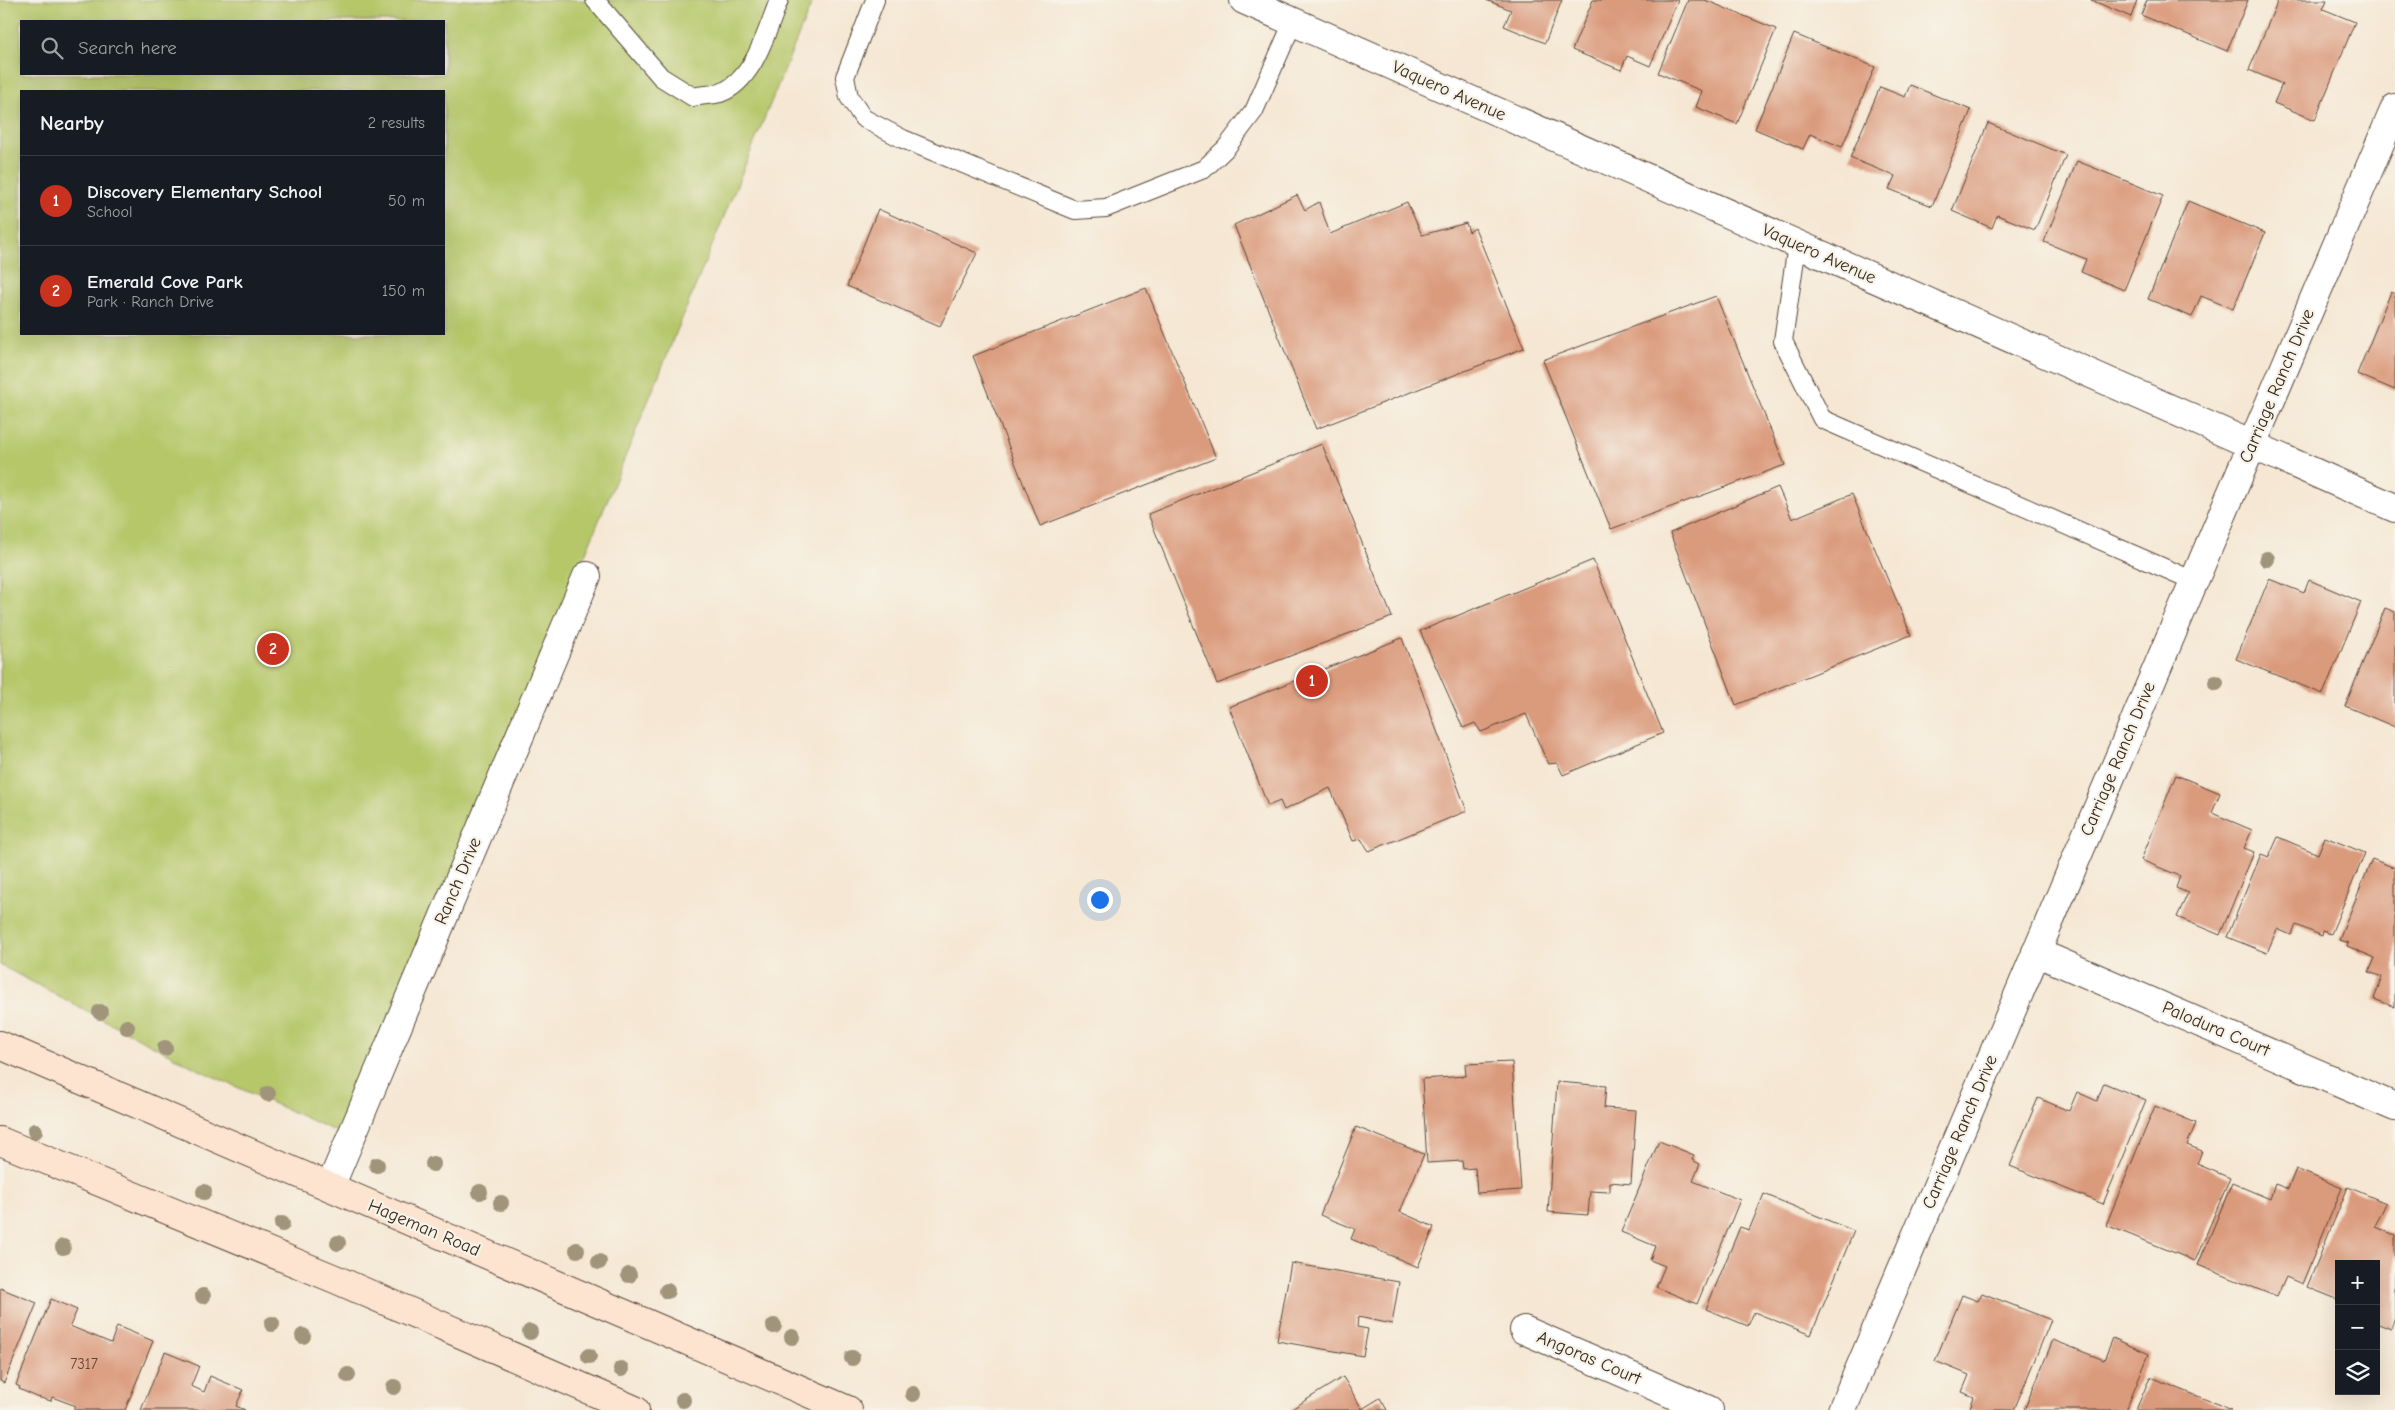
<!DOCTYPE html>
<html lang="en">
<head>
<meta charset="utf-8">
<style>
	body { margin:0; font-family:"Comic Neue",sans-serif; background:#20242c; color:#f1f3f6 }
	.controls { position:absolute; right:15px; bottom:15px; display:grid; overflow:hidden; border-radius:0px; box-shadow:0 5px 20px #0002 }
	.controls button { width:45px; height:45px; display:grid; place-items:center; padding:0; border:0; border-bottom:1px solid #363941; background:#171b24; color:#f1f3f6; font:25px sans-serif }
	.you { position:absolute; left:1099px; top:899px; width:18px; height:18px; margin:-12px; border:4px solid #fff; border-radius:50%; background:#1a73e8; box-shadow:0 0 0 8px #1a73e833 }
	.badge { display:grid; place-items:center; width:32px; height:32px; border-radius:50%; background:#c8321e; color:#fff; font-size:16px; font-weight:700 }
	.pin { position:absolute; translate:-50% -50%; border:2px solid #fff; box-shadow:0 1px 5px #0006 }
	.list { margin:0; padding:0; list-style:none }
	h2 { display:flex; justify-content:space-between; align-items:center; height:65px; margin:0; padding:0 20px; font-size:21px }
	h2 small { font-size:16px; font-weight:400; color:#9ea1a6 }
	.list li { display:grid; grid-template-columns:32px 1fr auto; gap:15px; align-items:center; box-sizing:border-box; height:90px; padding:0 20px; border-top:1px solid #363941 }
	.list b { display:block; font-size:19px; white-space:nowrap }
	.list p { margin:0; font-size:16px; white-space:nowrap; color:#9ea1a6 }
	.list em { font-size:16px; font-style:normal; color:#9ea1a6 }
	.icon { flex:none; width:28px; height:28px; fill:none; stroke:currentColor; stroke-width:2; stroke-linecap:round; stroke-linejoin:round }
	.map { position:relative; flex:none; width:2395px; height:1410px; overflow:hidden }
	.search { position:absolute; background:#171b24; box-shadow:0 5px 20px #0002; left:20px; top:20px; width:425px; height:55px; display:flex; align-items:center; gap:12px; box-sizing:border-box; padding:0 18px; border-radius:0px; color:#9ea1a6; font-size:19px }
	.panel { position:absolute; background:#171b24; box-shadow:0 5px 20px #0002; left:20px; top:90px; width:425px; height:245px; border-radius:0px }
	.map>svg:first-child { display:block }
	.green { fill:#b6c76a; stroke:#787844; fill-rule:evenodd }
	.building { fill:#da9a7c }
	.lines { fill:none; stroke-linecap:round; stroke-linejoin:round }
	.service-casing { stroke:#574639; stroke-width:20 }
	.minor-casing { stroke:#574639; stroke-width:30 }
	.secondary-casing { stroke:#574639; stroke-width:30 }
	.service { stroke:#fff; stroke-width:18 }
	.minor { stroke:#fff; stroke-width:28 }
	.secondary { stroke:#fde4d0; stroke-width:28 }
	.tree { fill:#a0947a }
	.labels { text-anchor:middle; dominant-baseline:central; stroke-width:4.5; stroke-linejoin:round; paint-order:stroke }
	.number-label { font-size:15px; fill:#634636 }
	.street-label { font-size:18px; fill:#3b2a1e; stroke:#f7f3e8 }
</style>
</head>
<body>
<div class="map">
<svg width="2395" height="1410" viewBox="0 0 2395 1410">
	<rect width="100%" height="100%" fill="#f7f3e8"/>
	<filter id="ink" filterUnits="userSpaceOnUse"><feTurbulence type="fractalNoise" baseFrequency=".02" numOctaves="2"/><feDisplacementMap in="SourceGraphic" scale="10" xChannelSelector="R" yChannelSelector="G"/><feConvolveMatrix kernelMatrix="1 2 1 2 8 2 1 2 1" color-interpolation-filters="sRGB"/></filter>
	<filter id="wash" filterUnits="userSpaceOnUse"><feTurbulence type="fractalNoise" baseFrequency=".0096" numOctaves="4" result="noise"/><feDisplacementMap in="SourceGraphic" scale="20" xChannelSelector="R" yChannelSelector="G"/><feGaussianBlur stdDeviation="1.12" result="paint"/><feColorMatrix in="noise" values="0 0 0 0 0 0 0 0 0 0 0 0 0 0 0 0 0 1.4 0 .05"/><feComposite in="paint" operator="in"/></filter>
	<g filter="url(#wash)">
		<rect width="100%" height="100%" fill="#f5e7d3"/>
		<path class="green" d="M0 0H813L346 1136 199 1070 0 965ZM21 21H444V74H21ZM21 91H444V334H21Z"/>
		<g id="blocks">
			<g class="building">
				<path d="M1486 0H1562L1545 43 1504 26 1511 10Z"/>
				<path d="M1593 0H1678L1650 66 1627 56 1621 70 1572 50Z"/>
				<path d="M1688 0H1705L1776 29 1737 124 1696 107 1702 91 1658 73Z"/>
				<path d="M2091 0H2137L2131 17Z"/>
				<path d="M2147 0H2248L2227 51 2141 15Z"/>
				<path d="M2278 0H2327L2323 9 2355 22 2315 120 2274 103 2282 84 2249 70Z"/>
				<path d="M1794 34 1875 67 1842 147 1810 134 1803 149 1755 129Z"/>
				<path d="M1910 85 1971 110 1932 206 1889 189 1895 176 1850 158 1880 87 1905 97Z"/>
				<path d="M1988 123 2066 155 2035 230 1997 215 1992 228 1952 211Z"/>
				<path d="M2077 161 2163 196 2124 290 2081 272 2086 259 2044 242Z"/>
				<path d="M1297 195 1305 210 1319 202 1330 234 1407 202 1422 235 1466 223 1469 232 1475 228 1524 348 1316 429 1234 225Z"/>
				<path d="M2188 201 2265 233 2233 309 2201 296 2192 317 2148 299Z"/>
				<path d="M878 209 977 253 940 326 847 286Z"/>
				<path d="M1146 288 1216 458 1040 526 973 356Z"/>
				<path d="M2391 292 2395 294V390L2357 374Z"/>
				<path d="M1716 296 1785 465 1611 529 1543 360Z"/>
				<path d="M1322 444 1392 617 1217 684 1148 514Z"/>
				<path d="M1778 487 1792 519 1852 494 1911 635 1736 705 1670 533Z"/>
				<path d="M1593 560 1663 733 1563 775 1557 763 1548 764 1526 714 1481 732 1475 723 1463 728 1420 631Z"/>
				<path d="M2269 579 2304 593 2309 580 2361 602 2323 694 2236 659Z"/>
				<path d="M2385 608 2395 612V727L2345 706Z"/>
				<path d="M1402 638 1467 811 1369 851 1361 839 1353 841 1330 788 1284 810 1280 801 1268 806 1229 707Z"/>
				<path d="M2176 775 2220 793 2212 813 2252 830 2244 848 2254 852 2220 935 2177 917 2188 893 2176 888 2180 876 2141 860Z"/>
				<path d="M2278 837 2318 854 2325 837 2365 853 2331 934 2323 931 2322 936 2296 925 2291 935 2277 929 2267 953 2227 937 2261 854 2269 857Z"/>
				<path d="M2372 859 2395 868V1007L2374 999 2382 977 2369 972 2375 958 2347 946 2348 943 2339 940Z"/>
				<path d="M1512 1062 1521 1190 1477 1193 1475 1168 1463 1169 1462 1161 1427 1163 1422 1079 1466 1076 1465 1064Z"/>
				<path d="M1557 1082 1606 1086 1604 1108 1636 1110 1631 1184 1610 1182V1192L1590 1191 1588 1215 1548 1212Z"/>
				<path d="M2104 1083 2146 1100 2103 1204 2010 1166 2038 1098 2069 1111 2077 1092 2097 1101Z"/>
				<path d="M2155 1106 2196 1123 2187 1145 2202 1151 2197 1164 2230 1178 2195 1261 2106 1225Z"/>
				<path d="M1356 1127 1424 1154 1400 1212 1434 1227 1418 1267 1351 1239 1355 1229 1320 1215Z"/>
				<path d="M1659 1141 1694 1155 1692 1160 1700 1164 1693 1181 1740 1200 1697 1304 1656 1287 1665 1266 1650 1260 1655 1246 1621 1232Z"/>
				<path d="M2296 1169 2342 1188 2302 1284 2286 1277 2277 1297 2198 1265 2232 1183 2270 1199 2275 1184 2288 1189Z"/>
				<path d="M2348 1187 2386 1203 2375 1227 2395 1235V1318L2391 1329 2376 1323V1264H2339V1300L2307 1287Z"/>
				<path d="M1764 1194 1854 1231 1811 1335 1754 1312 1748 1326 1706 1309 1740 1227 1749 1230Z"/>
				<path d="M1291 1263 1399 1282 1392 1324 1358 1317 1357 1327 1368 1329 1363 1356 1277 1341Z"/>
				<path d="M0 1288 37 1303 4 1383 0 1381Z"/>
				<path d="M1982 1293 2051 1320 2014 1410H1969L1974 1397 1962 1392 1969 1375 1935 1361 1962 1295 1978 1301Z"/>
				<path d="M51 1299 77 1310 70 1326 111 1343 117 1326 153 1341 125 1410H74L76 1406 52 1397 51 1401 37 1397 19 1389 20 1387 16 1385Z"/>
				<path d="M2113 1338 2149 1354 2126 1410H2024L2053 1340 2104 1360Z"/>
				<path d="M165 1352 199 1366 191 1386 204 1392 210 1376 243 1390 236 1406 245 1410H141Z"/>
				<path d="M1343 1377 1362 1409 1380 1398 1387 1410H1290Z"/>
				<path d="M2150 1377 2232 1410H2136Z"/>
			</g>
		</g>
	</g>
	<g filter="url(#ink)">
		<use href="#blocks" fill-opacity="0" stroke="#574639" stroke-width="1"/>
		<g class="lines">
			<defs>
				<g id="service">
					<path d="M595 0 661 77 693 97C701 95 712 95 720 93 754 81 767 30 779 0"/>
					<path d="M875 0 845 77 849 97 863 118 903 139 1075 210 1106 208 1204 169 1226 148 1254 111 1293 22"/>
					<path d="M1797 245 1783 341 1822 419 2194 581"/>
				</g>
				<g id="minor">
					<path d="M1244 0 2395 508"/>
					<path d="M2036 952 2395 1107"/>
					<path d="M330 1187 587 576"/>
					<path d="M1524 1330 1709 1410"/>
					<path d="M1842 1410 2395 108"/>
				</g>
				<g id="secondary">
					<path d="M0 1045 848 1410"/>
					<path d="M0 1141 335 1279 635 1410"/>
				</g>
			</defs>
			<use href="#service" class="service-casing"/>
			<use href="#minor" class="minor-casing"/>
			<use href="#secondary" class="secondary-casing"/>
			<use href="#service" class="service"/>
			<use href="#minor" class="minor"/>
			<use href="#secondary" class="secondary"/>
		</g>
		<g class="tree">
			<circle cx="2267" cy="559" r="8"/>
			<circle cx="2216" cy="683" r="8"/>
			<circle cx="100" cy="1012" r="8"/>
			<circle cx="127" cy="1027" r="8"/>
			<circle cx="165" cy="1048" r="8"/>
			<circle cx="268" cy="1094" r="8"/>
			<circle cx="35" cy="1131" r="8"/>
			<circle cx="433" cy="1164" r="8"/>
			<circle cx="377" cy="1165" r="8"/>
			<circle cx="204" cy="1192" r="8"/>
			<circle cx="480" cy="1192" r="8"/>
			<circle cx="501" cy="1203" r="8"/>
			<circle cx="282" cy="1224" r="8"/>
			<circle cx="338" cy="1243" r="8"/>
			<circle cx="63" cy="1247" r="8"/>
			<circle cx="577" cy="1250" r="8"/>
			<circle cx="599" cy="1262" r="8"/>
			<circle cx="629" cy="1275" r="8"/>
			<circle cx="667" cy="1291" r="8"/>
			<circle cx="203" cy="1296" r="8"/>
			<circle cx="272" cy="1324" r="8"/>
			<circle cx="774" cy="1326" r="8"/>
			<circle cx="530" cy="1332" r="8"/>
			<circle cx="303" cy="1336" r="8"/>
			<circle cx="792" cy="1337" r="8"/>
			<circle cx="589" cy="1356" r="8"/>
			<circle cx="852" cy="1358" r="8"/>
			<circle cx="621" cy="1369" r="8"/>
			<circle cx="348" cy="1375" r="8"/>
			<circle cx="394" cy="1387" r="8"/>
			<circle cx="913" cy="1394" r="8"/>
			<circle cx="683" cy="1400" r="8"/>
		</g>
	</g>
	<g class="labels">
		<g class="number-label">
			<text x="84" y="1364">7317</text>
		</g>
		<g class="street-label">
			<text transform="translate(1449 91) rotate(24)">Vaquero Avenue</text>
			<text transform="translate(1819 254) rotate(24)">Vaquero Avenue</text>
			<text transform="translate(2277 386) rotate(-67)">Carriage Ranch Drive</text>
			<text transform="translate(2118 759) rotate(-67)">Carriage Ranch Drive</text>
			<text transform="translate(458 881) rotate(-67)">Ranch Drive</text>
			<text transform="translate(2216 1029) rotate(23)">Palodura Court</text>
			<text transform="translate(1960 1132) rotate(-67)">Carriage Ranch Drive</text>
			<text transform="translate(424 1228) rotate(23)">Hageman Road</text>
			<text transform="translate(1589 1358) rotate(23)">Angoras Court</text>
		</g>
	</g>
</svg>
<div class="controls">
<button>+</button>
<button>−</button>
<button><svg class="icon" aria-label="layers" viewBox="0 0 24 24"><path d="M12 4l9 5-9 5-9-5zM3 14l9 5 9-5"/></svg></button>
</div>
<div class="you"></div>
<div class="pin badge" style="left:1312px;top:681px">1</div>
<div class="pin badge" style="left:273px;top:649px">2</div>
<div class="search"><svg class="icon" aria-label="search" viewBox="0 0 24 24"><circle cx="10" cy="10" r="6"/><path d="M15 15l6 6"/></svg>Search here</div>
<section class="panel">
<h2>Nearby<small>2 results</small></h2>
<ul class="list">
<li><span class="badge">1</span><div><b>Discovery Elementary School</b><p>School</p></div><em>50 m</em></li>
<li><span class="badge">2</span><div><b>Emerald Cove Park</b><p>Park · Ranch Drive</p></div><em>150 m</em></li>
</ul>
</section>
</div>
</body>
</html>
